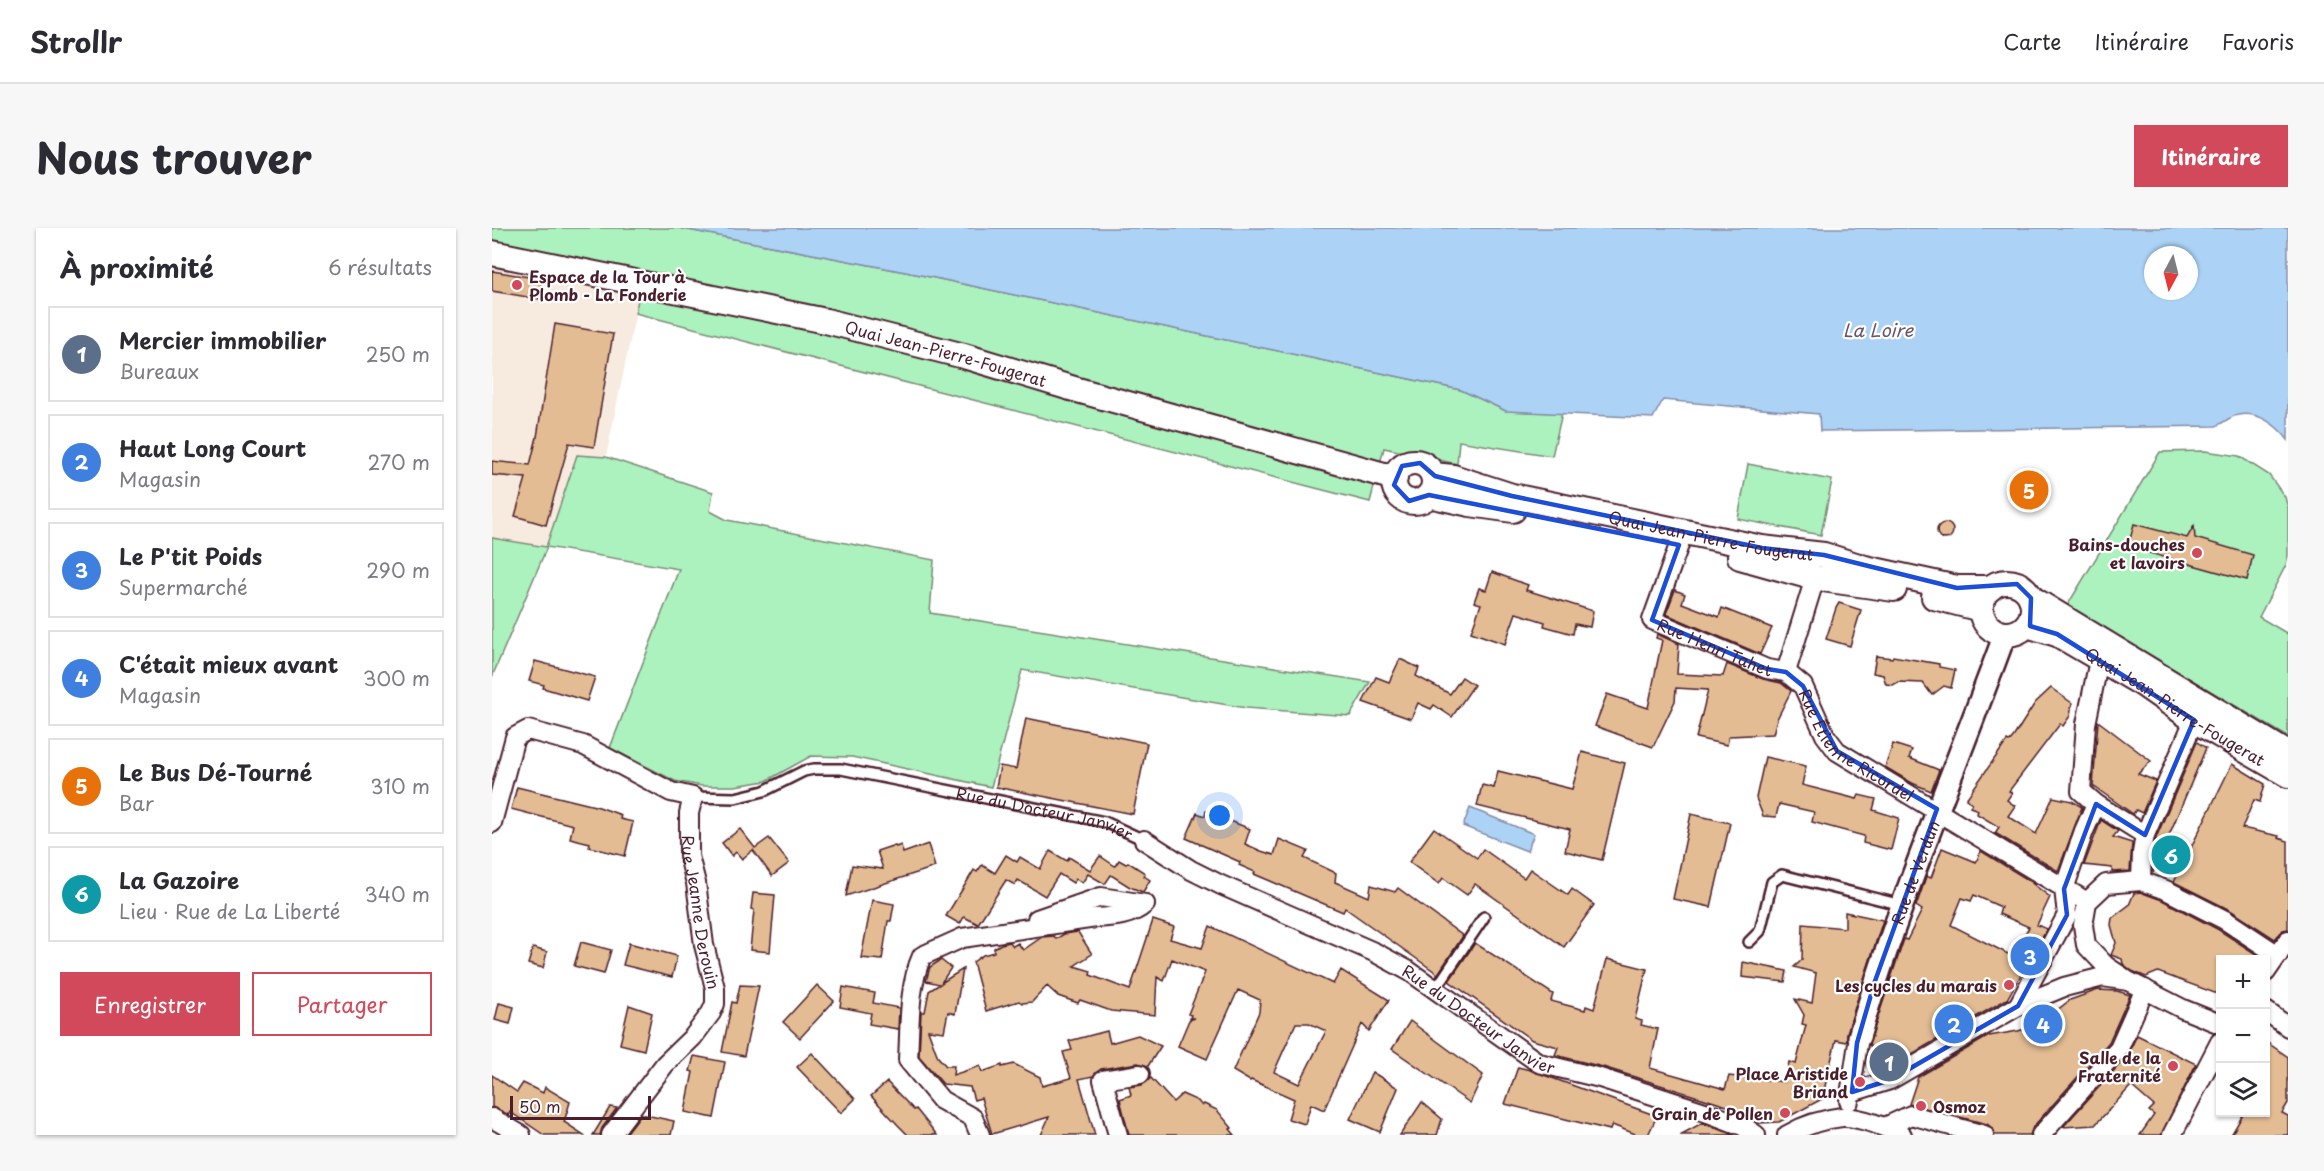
<!DOCTYPE html>
<html lang="fr">
<head>
<meta charset="utf-8">
<style>
	body { margin:0; font-family:"Playpen Sans",sans-serif; background:#f7f7f7; color:#2b2b33 }
	.controls { position:absolute; right:18px; bottom:18px; display:grid; overflow:hidden; border-radius:0px; box-shadow:0 2px 4px #0004 }
	.controls button { width:54px; height:54px; display:grid; place-items:center; padding:0; border:0; border-bottom:2px solid #e1e1e2; background:#fff; color:#2b2b33; font:30px sans-serif }
	.compass { position:absolute; left:1652px; top:18px; width:54px; height:54px; border-radius:50%; background:#fff; box-shadow:0 2px 4px #0004; rotate:187deg }
	.scale { position:absolute; left:18px; bottom:15px; width:141px; box-sizing:border-box; padding-left:6px; border:3px solid #4a1f2b; border-top:0; font-size:16px; line-height:21px; white-space:nowrap; color:#4a1f2b; -webkit-text-stroke:4px #fff; paint-order:stroke }
	.you { position:absolute; left:728px; top:588px; width:21px; height:21px; margin:-15px; border:4px solid #fff; border-radius:50%; background:#1a73e8; box-shadow:0 0 0 9px #1a73e833 }
	.badge { display:grid; place-items:center; width:39px; height:39px; border-radius:50%; background:#d1495b; color:#fff; font-size:20px; font-weight:700 }
	.pin { position:absolute; translate:-50% -50%; border:3px solid #fff; box-shadow:0 2px 6px #0006 }
	.list { margin:0; padding:0; list-style:none }
	h2 { display:flex; justify-content:space-between; align-items:center; height:78px; margin:0; padding:0 24px; font-size:26px }
	h2 small { font-size:20px; font-weight:400; color:#7c7c81 }
	.list li { display:grid; grid-template-columns:39px 1fr auto; gap:18px; align-items:center; box-sizing:border-box; height:96px; margin:0 12px 12px; padding:0 12px; border:2px solid #e1e1e2; border-radius:0px }
	.list b { display:block; font-size:22px; white-space:nowrap }
	.list p { margin:0; font-size:20px; white-space:nowrap; color:#7c7c81 }
	.list em { font-size:20px; font-style:normal; color:#7c7c81 }
	.actions { display:flex; gap:12px; padding:18px 24px }
	.actions a { flex:1; padding:14px 0; border:2px solid #d1495b; border-radius:0px; text-align:center; font-size:21px; color:#d1495b }
	.actions .main { background:#d1495b; color:#fff }
	.icon { flex:none; width:33px; height:33px; fill:none; stroke:currentColor; stroke-width:2; stroke-linecap:round; stroke-linejoin:round }
	.map { position:relative; flex:none; width:1796px; height:907px; overflow:hidden; border-radius:0px }
	header { display:flex; align-items:center; gap:36px; box-sizing:border-box; height:84px; padding:0 30px; background:#fff; border-bottom:2px solid #e1e1e2 }
	header strong { font-size:28px }
	nav { display:flex; gap:33px; margin-inline-start:auto; font-size:21px }
	.intro { display:flex; align-items:center; justify-content:space-between; box-sizing:border-box; height:144px; padding:0 36px }
	h1 { margin:0; font-size:42px }
	.button { padding:15px 27px; border-radius:0px; background:#d1495b; color:#fff; font-size:21px; font-weight:700 }
	main { display:flex; gap:36px; padding:0 36px }
	aside { flex:1; background:#fff; border-radius:0px; box-shadow:0 2px 4px #0004 }
	.map>svg:first-child { display:block }
	.built { fill:#f7ebdf }
	.green { fill:#abf2be; stroke:#7a8874; stroke-width:1.5 }
	.water { fill:#acd3f6; stroke:#858ba5; stroke-width:1.5; fill-rule:evenodd }
	.building { fill:#e3bc93; stroke:#4a1f2b; stroke-width:1.5; fill-rule:evenodd }
	.lines { fill:none; stroke-linecap:round; stroke-linejoin:round }
	.service-casing { stroke:#4a1f2b; stroke-width:14 }
	.minor-casing { stroke:#4a1f2b; stroke-width:22 }
	.tertiary-casing { stroke:#4a1f2b; stroke-width:26 }
	.secondary-casing { stroke:#4a1f2b; stroke-width:28 }
	.service { stroke:#fff; stroke-width:9 }
	.minor { stroke:#fff; stroke-width:18 }
	.tertiary { stroke:#fff; stroke-width:21 }
	.secondary { stroke:#fff; stroke-width:24 }
	.marked { fill:none; stroke:#1d4ed8; stroke-width:4.5; stroke-linejoin:round }
	.poi-dot { fill:#d1495b; stroke:#fff; stroke-width:2 }
	.labels { text-anchor:middle; dominant-baseline:central; stroke-width:4.5; stroke-linejoin:round; paint-order:stroke }
	.poi-label { font-size:16px; font-weight:bold; fill:#4a1f2b; stroke:#fff; text-anchor:end }
	.street-label { font-size:16px; fill:#4a1f2b; stroke:#fff }
	.water-label { font-size:18px; font-style:italic; fill:#675568; stroke:#fff }
</style>
</head>
<body>
<header>
<strong>Strollr</strong>
<nav><a>Carte</a><a>Itinéraire</a><a>Favoris</a></nav>
</header>
<div class="intro"><h1>Nous trouver</h1><a class="button">Itinéraire</a></div>
<main>
<aside>
<h2>À proximité<small>6 résultats</small></h2>
<ul class="list">
<li><span class="badge" style="background:#5c6f8a">1</span><div><b>Mercier immobilier</b><p>Bureaux</p></div><em>250 m</em></li>
<li><span class="badge" style="background:#3f7fe0">2</span><div><b>Haut Long Court</b><p>Magasin</p></div><em>270 m</em></li>
<li><span class="badge" style="background:#3f7fe0">3</span><div><b>Le P'tit Poids</b><p>Supermarché</p></div><em>290 m</em></li>
<li><span class="badge" style="background:#3f7fe0">4</span><div><b>C'était mieux avant</b><p>Magasin</p></div><em>300 m</em></li>
<li><span class="badge" style="background:#e8710a">5</span><div><b>Le Bus Dé-Tourné</b><p>Bar</p></div><em>310 m</em></li>
<li><span class="badge" style="background:#0f9aa8">6</span><div><b>La Gazoire</b><p>Lieu · Rue de La Liberté</p></div><em>340 m</em></li>
</ul>
<div class="actions"><a class="main">Enregistrer</a><a>Partager</a></div>
</aside>
<div class="map">
<svg width="1796" height="907" viewBox="0 0 1796 907">
	<rect width="100%" height="100%" fill="#fff"/>
	<filter id="ink" filterUnits="userSpaceOnUse"><feTurbulence type="fractalNoise" baseFrequency=".0167" numOctaves="2"/><feDisplacementMap in="SourceGraphic" scale="12" xChannelSelector="R" yChannelSelector="G"/><feConvolveMatrix kernelMatrix="1 2 1 2 8 2 1 2 1" color-interpolation-filters="sRGB"/></filter>
	<g filter="url(#ink)">
		<path class="built" d="M0 17 152 45 114 229 85 227 54 319 0 310Z"/>
		<g class="green">
			<path d="M0 0H186L424 46 969 162 1014 183 1070 185 1060 228 967 213 965 236 892 220 878 274 143 85 152 46 0 17Z"/>
			<path d="M1713 223 1747 228 1777 247 1793 269 1796 280V327L1794 337 1767 389 1796 406V509L1575 378 1668 224Z"/>
			<path d="M85 227 114 229 221 264 218 283 235 292 442 332 438 385 878 454 858 488 754 480 530 442 499 559 360 529 319 528 274 553 243 558H210L183 553 118 520 187 341 55 319 0 449V310L54 319Z"/>
			<path d="M1256 236 1340 252 1329 307 1246 291Z"/>
		</g>
		<g class="water">
			<path d="M186 0H1796V212C1785 197 1766 183 1746 187 1739 188 1731 195 1724 198L1328 203 1327 186 1171 172 1161 190 1014 183 969 162 424 46ZM1661 27H1697V63H1661Z"/>
			<path d="M978 580 1042 606 1035 623 971 598Z"/>
		</g>
		<g class="building">
			<path d="M0 43 50 51 47 71 0 63Z"/>
			<path d="M63 96 121 106 102 219 77 215 54 297 23 288 34 250 0 247V233L38 237 45 209Z"/>
			<circle cx="1453" cy="303" r="8"/>
			<path d="M1642 296 1695 310 1702 298 1703 310 1761 327 1755 352 1636 319Z"/>
			<path d="M1000 344 1036 357 1034 362 1101 383 1098 399 1083 396 1081 406 1052 398 1053 394 1024 385 1013 416 979 404 989 376 982 374 987 360 994 362Z"/>
			<path d="M1183 362 1193 366 1190 375 1227 389 1230 380 1280 400 1268 426 1174 386Z"/>
			<path d="M1347 375 1369 382 1358 418 1334 411 1344 380Z"/>
			<path d="M1165 406 1187 416 1185 446 1231 448 1235 436 1271 451 1289 455 1299 463 1285 491 1281 506 1237 508 1235 517 1204 510 1216 462 1184 460 1183 473 1161 519 1103 498 1115 466 1156 480 1170 412 1164 410Z"/>
			<path d="M1384 428 1400 430 1401 428 1447 436V439L1463 442 1459 460 1452 458 1440 467 1431 455 1406 454 1401 457 1394 456 1391 447 1381 445Z"/>
			<path d="M908 431 927 440 924 448 958 466 970 449 982 457 960 489 942 477 939 481 926 475 919 491 871 474 884 449 897 454Z"/>
			<path d="M43 433 103 449 95 473 51 460 52 457 37 453Z"/>
			<path d="M1559 460 1580 475 1578 488 1571 498 1568 496 1517 563 1520 565 1515 572 1523 578 1516 588 1544 606 1561 569 1580 573 1590 579 1566 643 1503 605 1507 599 1485 586 1486 582 1478 579 1480 575 1474 571 1515 513 1517 514 1522 508 1543 475Z"/>
			<path d="M534 490 655 515 641 586 504 559 508 538 524 541Z"/>
			<path d="M1606 493 1659 533 1646 546 1664 553 1650 585 1644 582 1641 586 1601 558Z"/>
			<path d="M1705 514 1714 520 1661 645 1664 610Z"/>
			<path d="M1401 516 1420 522 1417 530 1447 542 1439 563 1420 555 1393 539Z"/>
			<path d="M1090 524 1133 535 1110 632 1073 623 1078 601 985 578 990 557 1002 560 1006 543 1080 561Z"/>
			<path d="M1273 529 1314 538 1310 557 1365 571 1367 567 1384 571 1381 582 1407 590 1399 622 1371 615 1372 608 1320 594 1322 584 1287 576 1284 589 1271 588 1264 570Z"/>
			<path d="M1740 536 1773 556 1768 574 1762 572 1750 600 1787 608 1786 610 1796 613V701L1791 702 1783 711 1738 682 1682 654Z"/>
			<path d="M25 559 107 579 129 587 128 591 141 594 133 628 97 619 98 615 78 610 81 597 19 581Z"/>
			<path d="M714 583 758 601 753 616 769 623 782 627 787 611 816 623 812 630 844 645 843 654 877 669 879 657 903 664 906 660 971 708 946 746 853 680 851 684 762 646 763 644 747 637 748 634 694 610 705 585 713 588Z"/>
			<path d="M1199 586 1238 595 1219 679 1181 671Z"/>
			<path d="M1609 592 1626 603 1621 609 1640 615 1638 643 1620 644V640L1592 637Z"/>
			<path d="M942 600 985 630 991 621 1032 650 1038 641 1076 667 1080 661 1102 677 1072 719 983 656 975 667 951 650 947 656 917 634Z"/>
			<path d="M248 601 263 620 277 610 297 635 280 648 261 622 250 631 244 624 240 628 230 615Z"/>
			<path d="M436 616 443 639 354 668 360 637 391 641 385 623 403 617 404 619 409 617 411 625Z"/>
			<path d="M1450 620 1484 634 1489 623 1543 656H1541L1558 669 1545 697 1555 701 1515 771 1392 842 1377 816 1412 711 1415 712 1430 682 1424 678 1430 661 1434 648 1439 650ZM1482 667 1509 679 1507 686 1537 699 1520 728 1459 697 1470 670 1479 673Z"/>
			<path d="M558 623 575 633 577 629 598 642 608 628 623 638 627 632 634 636 636 634 653 645 652 648 658 652 651 664 638 659 619 647 613 656 596 646 590 655 584 651 581 655 567 646 553 668 526 652 523 657 514 652 486 696 472 689 468 696 454 688 482 642 485 644 490 637 503 645 514 627 525 634 528 629 548 641Z"/>
			<path d="M1648 664 1670 672 1727 702 1770 730 1728 732V767L1666 744 1654 749 1640 743 1631 736 1630 731 1619 727 1624 715 1619 697 1620 690 1637 677 1642 665Z"/>
			<path d="M261 665 283 667 278 724 258 722 262 682 259 681Z"/>
			<path d="M380 672 402 676 399 693H396L390 732 369 730Z"/>
			<path d="M1353 684 1391 692 1371 754 1355 805V812L1354 814 1344 812 1330 871 1287 894 1267 895 1255 888 1236 880 1238 879 1111 839 1063 827 1066 819 1040 812 957 753 983 715 1061 766 1059 773 1093 782 1094 778 1102 781 1115 731 1155 741 1143 791 1150 793 1149 797 1166 801 1158 840 1233 861 1237 848 1293 854 1297 834 1304 836 1314 797 1310 796 1312 787 1303 771 1320 775 1324 745 1302 739 1310 732 1311 696 1353 700Z"/>
			<path d="M661 692 682 699 678 711 710 720 718 698 841 756 849 742 897 772 877 803 870 796 832 882 819 876 813 896 796 891 802 871 759 852 758 853 741 843 767 784 768 772 746 762 715 831 686 818 697 792 703 790H698L699 787 696 786 713 744 680 731 672 753 665 749 663 787 619 783 588 772 586 775 566 768 555 758 540 774 530 775 527 773 494 783 481 734 491 727 502 724V720L509 716 518 714 521 718 526 715 531 722 550 709 562 708 564 711 572 706 586 704 600 726 582 738 599 743 598 747 638 762ZM804 795H817L834 803 807 856 782 844Z"/>
			<path d="M89 714 119 722 112 746 82 738Z"/>
			<path d="M137 715 185 728 180 749 131 737Z"/>
			<path d="M41 720 55 724 51 740 36 736Z"/>
			<path d="M449 732 459 740 449 755 471 741 463 786 456 784 452 804 436 802 446 829 454 838H462L461 847 488 838 490 844 510 837V839L522 836 548 849 550 858 579 850 571 824 580 822 577 813 615 803 618 815 646 807 669 818 656 838 646 835 609 841 601 848 587 851 603 907H549L557 889 500 906 489 870 482 872 478 859 451 856 427 828 429 784H433L437 763 448 756 434 753 438 739Z"/>
			<path d="M1251 734 1295 743 1293 754 1250 749Z"/>
			<path d="M248 757 267 758 252 828 230 824 240 774 244 775Z"/>
			<path d="M325 757 342 773 308 810 291 794Z"/>
			<path d="M351 759 383 765 381 775 407 780 406 801 377 796 379 785 348 779Z"/>
			<path d="M1606 762 1625 763 1638 767 1617 814 1541 899 1538 907H1503L1500 900 1495 896 1417 876 1426 849 1497 808 1526 803 1561 793 1560 786 1578 772Z"/>
			<path d="M7 775 22 779 18 796 3 792Z"/>
			<path d="M137 777 160 785 152 822 128 816Z"/>
			<path d="M918 793 991 847 978 875 900 821Z"/>
			<path d="M1645 807 1704 836 1669 907H1648L1662 887 1657 883 1662 878 1639 858 1603 897 1571 899 1635 828Z"/>
			<path d="M1773 813 1796 829V875L1790 885 1796 888V907H1739L1752 885H1773Z"/>
			<path d="M320 825 363 871 349 885 305 839Z"/>
			<path d="M202 828 233 834 222 890 193 884 201 844 198 843Z"/>
			<path d="M1026 839 1038 842 1165 888 1156 907H1146L1120 897 1118 902 1013 876Z"/>
			<path d="M880 844 906 860 888 904 858 891Z"/>
			<path d="M0 847 25 864 31 855 51 865 53 859 78 874 72 894 92 907H52L18 884 17 887 0 879Z"/>
			<path d="M659 850 681 874 690 866 706 873 710 878 712 876 725 882 740 900 738 901 743 907H637L628 871 639 867 637 859 650 857Z"/>
			<path d="M395 854 422 882 424 881 445 907H416L406 897 379 868Z"/>
			<path d="M930 874 950 891 945 907H908Z"/>
			<path d="M118 879 125 880 110 900 108 907H101Z"/>
			<path d="M149 886 182 893 179 907H133Z"/>
			<path d="M1210 895 1215 897 1243 907H1188Z"/>
		</g>
		<g class="lines">
			<defs>
				<g id="service">
					<path id="s1" d="M201 569 243 570 272 563 312 543 322 541H349L613 594 652 612"/>
					<path d="M1257 714 1268 703 1280 654 1290 647 1410 677"/>
					<path d="M943 762 992 689"/>
				</g>
				<g id="minor">
					<path id="s2" d="M1187 317 1160 392 1275 441 1294 444"/>
					<path id="s3" d="M1294 444 1311 458 1333 507 1345 523 1595 674"/>
					<path d="M1294 444 1323 350"/>
					<path d="M1604 576 1653 607"/>
					<path id="s4" d="M0 595 23 509 36 502 91 517 179 564 201 569 197 585V628L204 655 212 717 223 760V776L219 785 201 809 173 836 119 907"/>
					<path id="s5" d="M652 612 699 642 729 657 882 724 917 743 1047 835 1108 850 1219 886 1251 898 1264 907"/>
					<path d="M1649 653 1650 625 1653 607 1702 492"/>
					<path d="M545 691 609 669 653 676"/>
					<path d="M1774 744 1796 712"/>
					<path d="M1632 750 1614 738 1594 717 1591 697 1595 674 1614 656 1649 653 1674 662 1733 692 1786 727"/>
					<path d="M1526 778 1575 687 1572 661 1592 603 1604 576 1589 563 1594 496 1607 432"/>
					<path d="M1774 783 1796 799"/>
					<path d="M1360 864 1398 852 1526 778 1572 759 1611 749 1636 753 1691 781 1728 796"/>
					<path d="M1357 873 1367 809"/>
					<path d="M0 890 29 907"/>
					<path d="M1393 899 1419 887 1492 907"/>
					<path d="M488 907 481 890 449 872 416 832C418 798 416 759 430 728L470 710 604 690C621 689 640 688 653 676"/>
					<path d="M626 907 611 852 648 846"/>
					<path d="M1295 907C1311 898 1332 891 1350 889 1366 888 1396 900 1410 907"/>
					<path d="M1549 907 1627 820 1653 761"/>
					<path d="M1680 907 1728 814"/>
				</g>
				<g id="tertiary">
					<path id="s6" d="M1367 809C1407 671 1464 540 1513 406"/>
				</g>
				<g id="secondary">
					<path id="s7" d="M0 25 334 93 472 128 582 161 903 250"/>
					<circle cx="922" cy="254" r="20"/>
					<path id="s8" d="M941 247 961 249 1020 268 1270 320 1332 327 1373 340 1465 360H1499"/>
					<path d="M937 267 978 276 1021 282"/>
					<path d="M1248 329 1323 350 1402 361"/>
					<circle cx="1515" cy="380" r="26"/>
					<path d="M1442 369 1489 381"/>
					<path d="M1539 370 1796 526"/>
					<path id="s9" d="M1535 397 1565 406 1652 457 1702 492 1796 547"/>
				</g>
			</defs>
			<use href="#service" class="service-casing"/>
			<use href="#minor" class="minor-casing"/>
			<use href="#tertiary" class="tertiary-casing"/>
			<use href="#secondary" class="secondary-casing"/>
			<use href="#service" class="service"/>
			<use href="#minor" class="minor"/>
			<use href="#tertiary" class="tertiary"/>
			<use href="#secondary" class="secondary"/>
		</g>
	</g>
	<path class="marked" d="M928 235 943 248 1020 268 1270 320 1332 327 1465 360 1525 356 1539 370 1538 398 1565 406 1702 492 1653 607 1604 576 1572 661 1575 687 1526 778 1398 852 1360 864 1365 815 1383 753 1445 581 1345 523 1311 458 1294 444 1275 441 1160 392 1187 317 937 267 917 273 902 257 910 238Z"/>
	<g class="poi-dot">
		<circle cx="25" cy="57" r="6"/>
		<circle cx="1705" cy="325" r="6"/>
		<circle cx="1517" cy="757" r="6"/>
		<circle cx="1681" cy="838" r="6"/>
		<circle cx="1368" cy="854" r="6"/>
		<circle cx="1429" cy="878" r="6"/>
		<circle cx="1293" cy="885" r="6"/>
	</g>
	<g class="labels">
		<g class="poi-label">
			<text x="37" y="48" text-anchor="start">Espace de la Tour à<tspan x="37" dy="18">Plomb - La Fonderie</tspan></text>
			<text x="1693" y="316">Bains-douches<tspan x="1693" dy="18">et lavoirs</tspan></text>
			<text x="1505" y="757">Les cycles du marais</text>
			<text x="1669" y="829">Salle de la<tspan x="1669" dy="18">Fraternité</tspan></text>
			<text x="1356" y="845">Place Aristide<tspan x="1356" dy="18">Briand</tspan></text>
			<text x="1441" y="878" text-anchor="start">Osmoz</text>
			<text x="1281" y="885">Grain de Pollen</text>
		</g>
		<g class="street-label">
			<text stroke="none"><textPath href="#s7" startOffset="465">Quai Jean-Pierre-Fougerat</textPath></text>
			<text stroke="none"><textPath href="#s8" startOffset="285">Quai Jean-Pierre-Fougerat</textPath></text>
			<text stroke="none"><textPath href="#s2" startOffset="148">Rue Henri Tahet</textPath></text>
			<text stroke="none"><textPath href="#s9" startOffset="170">Quai Jean-Pierre-Fougerat</textPath></text>
			<text stroke="none"><textPath href="#s3" startOffset="105">Rue Étienne Ricordel</textPath></text>
			<text stroke="none"><textPath href="#s1" startOffset="362">Rue du Docteur Janvier</textPath></text>
			<text stroke="none"><textPath href="#s6" startOffset="174">Rue de Verdun</textPath></text>
			<text stroke="none"><textPath href="#s4" startOffset="400">Rue Jeanne Derouin</textPath></text>
			<text stroke="none"><textPath href="#s5" startOffset="381">Rue du Docteur Janvier</textPath></text>
		</g>
		<g class="water-label">
			<text x="1386" y="101">La Loire</text>
		</g>
	</g>
</svg>
<div class="controls">
<button>+</button>
<button>−</button>
<button><svg class="icon" aria-label="layers" viewBox="0 0 24 24"><path d="M12 4l9 5-9 5-9-5zM3 14l9 5 9-5"/></svg></button>
</div>
<svg class="compass" viewBox="-18 -18 36 36"><path d="M0-13l5 13h-10z" fill="#e53935"/><path d="M0 13l5-13h-10z" fill="#7c7c81"/></svg>
<div class="scale">50 m</div>
<div class="you"></div>
<div class="pin badge" style="left:1397px;top:834px;background:#5c6f8a">1</div>
<div class="pin badge" style="left:1462px;top:796px;background:#3f7fe0">2</div>
<div class="pin badge" style="left:1538px;top:728px;background:#3f7fe0">3</div>
<div class="pin badge" style="left:1551px;top:796px;background:#3f7fe0">4</div>
<div class="pin badge" style="left:1537px;top:262px;background:#e8710a">5</div>
<div class="pin badge" style="left:1679px;top:627px;background:#0f9aa8">6</div>
</div>
</main>
</body>
</html>
